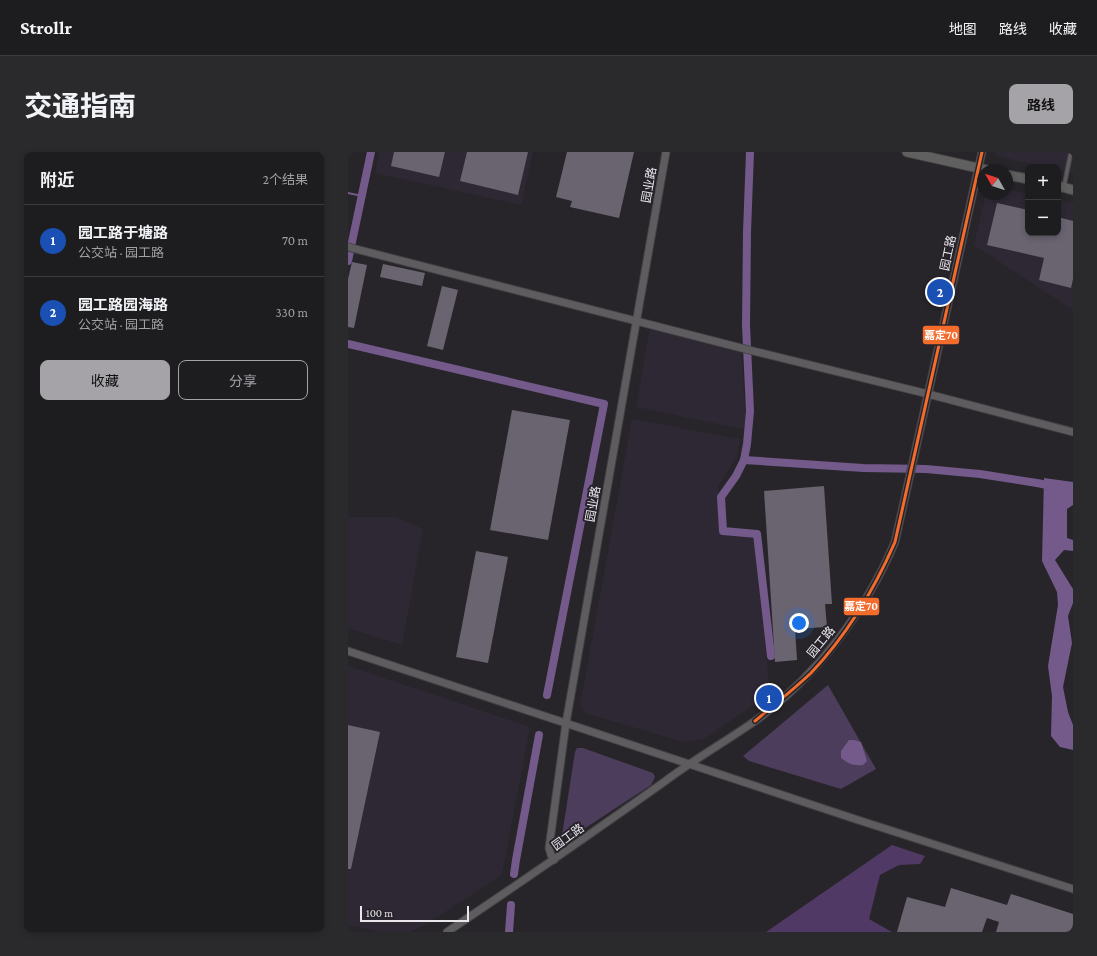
<!DOCTYPE html>
<html lang="zh">
<head>
<meta charset="utf-8">
<style>
	body { margin:0; font-family:"Crimson Pro","Noto Sans SC",serif; background:#2a292c; color:#f1f3f6 }
	.controls { position:absolute; right:12px; top:12px; display:grid; overflow:hidden; border-radius:8px; box-shadow:0 2px 6px #0003 }
	.controls button { width:36px; height:36px; display:grid; place-items:center; padding:0; border:0; border-bottom:1px solid #3b3a3d; background:#1d1c1f; color:#f1f3f6; font:20px sans-serif }
	.compass { position:absolute; left:629px; top:12px; width:36px; height:36px; border-radius:50%; background:#1d1c1f; box-shadow:0 2px 6px #0003; rotate:309deg }
	.scale { position:absolute; left:12px; bottom:10px; width:109px; box-sizing:border-box; padding-left:4px; border:2px solid #e9e7ec; border-top:0; font-size:11px; line-height:14px; white-space:nowrap; color:#e9e7ec; -webkit-text-stroke:3px #27232b; paint-order:stroke }
	.you { position:absolute; left:451px; top:471px; width:14px; height:14px; margin:-10px; border:3px solid #fff; border-radius:50%; background:#1a73e8; box-shadow:0 0 0 6px #1a73e833 }
	.badge { display:grid; place-items:center; width:26px; height:26px; border-radius:50%; background:#a5a3a8; color:#fff; font-size:13px; font-weight:700 }
	.pin { position:absolute; translate:-50% -50%; border:2px solid #fff; box-shadow:0 1px 4px #0006 }
	.list { margin:0; padding:0; list-style:none }
	h2 { display:flex; justify-content:space-between; align-items:center; height:52px; margin:0; padding:0 16px; font-size:17px }
	h2 small { font-size:13px; font-weight:400; color:#a0a1a4 }
	.list li { display:grid; grid-template-columns:26px 1fr auto; gap:12px; align-items:center; box-sizing:border-box; height:72px; padding:0 16px; border-top:1px solid #3b3a3d }
	.list b { display:block; font-size:15px; white-space:nowrap }
	.list p { margin:0; font-size:13px; white-space:nowrap; color:#a0a1a4 }
	.list em { font-size:13px; font-style:normal; color:#a0a1a4 }
	.actions { display:flex; gap:8px; padding:12px 16px }
	.actions a { flex:1; padding:9px 0; border:1px solid #a5a3a8; border-radius:8px; text-align:center; font-size:14px; color:#a5a3a8 }
	.actions .main { background:#a5a3a8; color:#111 }
	.map { position:relative; flex:none; width:725px; height:780px; overflow:hidden; border-radius:8px }
	header { display:flex; align-items:center; gap:24px; box-sizing:border-box; height:56px; padding:0 20px; background:#1d1c1f; border-bottom:1px solid #3b3a3d }
	header strong { font-size:19px }
	nav { display:flex; gap:22px; margin-inline-start:auto; font-size:14px }
	.intro { display:flex; align-items:center; justify-content:space-between; box-sizing:border-box; height:96px; padding:0 24px }
	h1 { margin:0; font-size:28px }
	.button { padding:10px 18px; border-radius:8px; background:#a5a3a8; color:#111; font-size:14px; font-weight:700 }
	main { display:flex; gap:24px; padding:0 24px }
	aside { flex:1; background:#1d1c1f; border-radius:8px; box-shadow:0 2px 6px #0003 }
	.map>svg:first-child { display:block }
	.built { fill:#2e2834 }
	.green { fill:#4d3d5d }
	.forest { fill:#503965 }
	.water { fill:#735a8b }
	.lines { fill:none; stroke-linecap:round; stroke-linejoin:round }
	.stream { stroke:#735a8b; stroke-width:2 }
	.canal { stroke:#735a8b; stroke-width:8 }
	.building { fill:#6a6370 }
	.lane-casing { stroke:#424143; stroke-width:5.5 }
	.street-casing { stroke:#424143; stroke-width:9 }
	.secondary-casing { stroke:#424143; stroke-width:11 }
	.lane { stroke:#5e5c5f; stroke-width:3.5 }
	.street { stroke:#5e5c5f; stroke-width:7 }
	.secondary { stroke:#616061; stroke-width:9 }
	.bus-1-casing { stroke:#27232b; stroke-width:6 }
	.bus-1 { stroke:#f36c2b; stroke-width:3 }
	.labels { text-anchor:middle; dominant-baseline:central; stroke-width:4; stroke-linejoin:round; paint-order:stroke }
	.street-label { font-size:12px; fill:#e9e7ec; stroke:#27232b }
	.line-badge { stroke:#27232b; stroke-width:1.5 }
	.badge-label { font-size:11px; text-anchor:middle; font-weight:bold; fill:#fff }
</style>
</head>
<body>
<header>
<strong>Strollr</strong>
<nav><a>地图</a><a>路线</a><a>收藏</a></nav>
</header>
<div class="intro"><h1>交通指南</h1><a class="button">路线</a></div>
<main>
<aside>
<h2>附近<small>2个结果</small></h2>
<ul class="list">
<li><span class="badge" style="background:#1a4fb4">1</span><div><b>园工路于塘路</b><p>公交站 · 园工路</p></div><em>70 m</em></li>
<li><span class="badge" style="background:#1a4fb4">2</span><div><b>园工路园海路</b><p>公交站 · 园工路</p></div><em>330 m</em></li>
</ul>
<div class="actions"><a class="main">收藏</a><a>分享</a></div>
</aside>
<div class="map">
<svg width="725" height="780" viewBox="0 0 725 780">
	<rect width="100%" height="100%" fill="#272529"/>
	<g class="built">
		<path d="M31 0H185L173 53 27 21Z"/>
		<path d="M648 0H725V21L710 18V15H698L648 4Z"/>
		<path d="M659 37 680 42V81H710V48L725 51V158L626 93 638 42H659Z"/>
		<path d="M302 176 392 200 394 209 398 272 394 277 288 255Z"/>
		<path d="M284 267 392 287 389 305 370 334 371 380 407 386 422 542 356 587 335 590 237 561 232 554Z"/>
		<path d="M0 365H48L75 377 54 493 0 476Z"/>
		<path d="M0 514 182 575 154 723 77 773 62 780H33L0 773Z"/>
	</g>
	<g class="green">
		<path d="M480 533 528 617 493 637 401 609 395 604Z"/>
		<path d="M229 596H235L305 621 307 625 303 633 222 686 214 681 215 677 227 600Z"/>
	</g>
	<path class="forest" d="M544 693 577 704 572 712 551 713 532 723 521 767 544 780H418Z"/>
	<g class="water">
		<path d="M696 326 725 330V353L719 357V386L725 388V399L716 398 707 408 725 437V451L720 464 724 491 715 535 720 560 725 573V598L712 595 703 584 704 544 700 514 710 453 709 440 694 409Z"/>
		<path d="M501 588H506L513 590 519 609 515 613C505 614 501 612 493 606V599Z"/>
	</g>
	<g class="lines">
		<path class="stream" d="M0 41 14 44"/>
		<g class="canal">
			<path d="M402 0 399 80 398 173 402 259 399 292 396 308 388 324 373 345 375 379 409 382 423 504"/>
			<path d="M0 109 23 0"/>
			<path d="M0 192 256 252 199 543"/>
			<path d="M396 308 515 316 578 317 632 322 689 331 699 333 704 337"/>
			<path d="M166 722 168 708 191 583"/>
			<path d="M161 780 163 753"/>
		</g>
	</g>
	<g class="building">
		<path d="M46 0H97L91 25 43 14Z"/>
		<path d="M119 0H180L170 43 112 29Z"/>
		<path d="M219 0H286L271 66 222 55 224 49 208 45Z"/>
		<path d="M649 51 680 58V81H710V65L725 69V127L723 136 691 128 696 106 639 93Z"/>
		<path d="M4 110 19 113 6 176 0 175V127Z"/>
		<path d="M35 112 77 121 74 134 32 125Z"/>
		<path d="M94 134 110 138 95 198 79 194Z"/>
		<path d="M164 258 222 268 200 388 142 378Z"/>
		<path d="M476 334 484 452H477L479 475 447 477 449 508 427 510 416 339Z"/>
		<path d="M128 399 160 405 140 511 108 505Z"/>
		<path d="M0 573 32 580 3 717H0Z"/>
		<path d="M603 736 659 753 663 742 725 762V780H648L651 770 639 766 634 780H549L559 745 597 755Z"/>
	</g>
	<g class="lines">
		<defs>
			<path id="lane" d="M716 34 723 0"/>
			<g id="street">
				<path d="M0 95 409 200 580 242 725 280"/>
				<path d="M0 499 507 667 725 737"/>
				<path d="M206 708 203 703 201 696 218 571 318 0"/>
				<path d="M99 780C172 731 244 681 316 630 345 608 377 590 407 569 469 524 517 460 547 390L634 0"/>
			</g>
			<g id="secondary">
				<path d="M559 0 639 18"/>
				<path d="M659 23 680 27"/>
				<path d="M710 34 725 38"/>
			</g>
		</defs>
		<use href="#lane" class="lane-casing"/>
		<use href="#street" class="street-casing"/>
		<use href="#secondary" class="secondary-casing"/>
		<use href="#lane" class="lane"/>
		<use href="#street" class="street"/>
		<use href="#secondary" class="secondary"/>
		<defs>
			<path id="bus-1" d="M407 569C426 553 445 538 463 521 499 483 526 438 547 390L634 0"/>
		</defs>
		<use href="#bus-1" class="bus-1-casing"/>
		<use href="#bus-1" class="bus-1"/>
	</g>
	<g class="labels">
		<g class="street-label">
			<text transform="translate(301 33) rotate(-80)">园业路</text>
			<text transform="translate(600 101) rotate(-78)">园工路</text>
			<text transform="translate(245 352) rotate(-80)">园业路</text>
			<text transform="translate(473 490) rotate(-51)">园工路</text>
			<text transform="translate(220 685) rotate(-36)">园工路</text>
		</g>
	</g>
	<g class="line-badge">
		<rect x="574" y="173" width="38" height="20" rx="4" fill="#f36c2b"/>
		<rect x="495" y="445" width="37" height="19" rx="4" fill="#f36c2b"/>
	</g>
	<g class="badge-label">
		<text x="593" y="187">嘉定70</text>
		<text x="513" y="458">嘉定70</text>
	</g>
</svg>
<div class="controls">
<button>+</button>
<button>−</button>
</div>
<svg class="compass" viewBox="-18 -18 36 36"><path d="M0-13l5 13h-10z" fill="#e53935"/><path d="M0 13l5-13h-10z" fill="#a0a1a4"/></svg>
<div class="scale">100 m</div>
<div class="you"></div>
<div class="pin badge" style="left:421px;top:546px;background:#1a4fb4">1</div>
<div class="pin badge" style="left:592px;top:140px;background:#1a4fb4">2</div>
</div>
</main>
</body>
</html>
